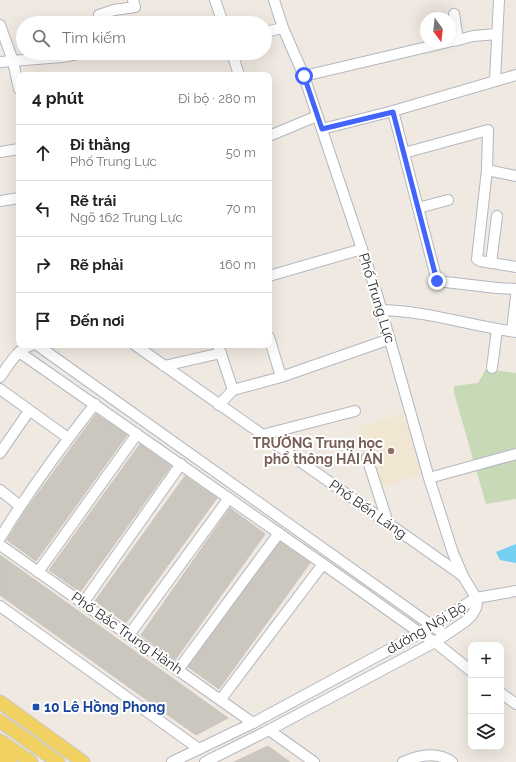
<!DOCTYPE html>
<html lang="vi">
<head>
<meta charset="utf-8">
<style>
	body { margin:0; font-family:Raleway,sans-serif; background:#f2f2f2; color:#222 }
	.controls { position:absolute; right:12px; bottom:12px; display:grid; overflow:hidden; border-radius:8px; box-shadow:0 4px 16px #0002 }
	.controls button { width:36px; height:36px; display:grid; place-items:center; padding:0; border:0; border-bottom:1px solid #e0e0e0; background:#fff; color:#222; font:20px sans-serif }
	.compass { position:absolute; left:420px; top:12px; width:36px; height:36px; border-radius:50%; background:#fff; box-shadow:0 4px 16px #0002; rotate:165deg }
	.stop { position:absolute; width:12px; height:12px; margin:-9px; border:3px solid #4264fb; border-radius:50%; background:#fff }
	.stop.end { background:#4264fb; border-color:#fff; box-shadow:0 1px 4px #0008 }
	.list { margin:0; padding:0; list-style:none }
	h2 { display:flex; justify-content:space-between; align-items:center; height:52px; margin:0; padding:0 16px; font-size:17px }
	h2 small { font-size:13px; font-weight:400; color:#767676 }
	.list li { display:grid; grid-template-columns:26px 1fr auto; gap:12px; align-items:center; box-sizing:border-box; height:56px; padding:0 16px; border-top:1px solid #e0e0e0 }
	.list b { display:block; font-size:15px; white-space:nowrap }
	.list p { margin:0; font-size:13px; white-space:nowrap; color:#767676 }
	.list em { font-size:13px; font-style:normal; color:#767676 }
	.icon { flex:none; width:22px; height:22px; fill:none; stroke:currentColor; stroke-width:2; stroke-linecap:round; stroke-linejoin:round }
	.map { position:relative; flex:none; width:516px; height:762px; overflow:hidden }
	.search { position:absolute; background:#fff; box-shadow:0 4px 16px #0002; left:16px; top:16px; width:256px; height:44px; display:flex; align-items:center; gap:10px; box-sizing:border-box; padding:0 14px; border-radius:22px; color:#767676; font-size:15px }
	.panel { position:absolute; background:#fff; box-shadow:0 4px 16px #0002; left:16px; top:72px; width:256px; height:276px; border-radius:8px }
	.map>svg:first-child { display:block }
	.education { fill:#f0e6d1 }
	.cemetery { fill:#c8d9b8 }
	.water { fill:#75cff0 }
	.building { fill:#cbc7bf; stroke:#cbc5ba }
	.lines { fill:none; stroke-linecap:round; stroke-linejoin:round }
	.minor-casing { stroke:#b4b7c1; stroke-width:12 }
	.major-casing { stroke:#c9c9c9; stroke-width:15 }
	.minor { stroke:#fff; stroke-width:10 }
	.major { stroke:#f2d163; stroke-width:13 }
	.route { stroke:#4264fb; stroke-width:5 }
	.education-dot { fill:#8d6e63; stroke:#fff; stroke-width:1.5 }
	.transit-dot { fill:#1a4fb4; stroke:#fff; stroke-width:1.5 }
	.labels { text-anchor:middle; dominant-baseline:central; stroke-width:4; stroke-linejoin:round; paint-order:stroke }
	.street-label { font-size:14px; fill:#2e2e2e; stroke:#fff }
	.education-label { font-size:14px; font-weight:bold; fill:#785e54; stroke:#fff; text-anchor:end }
	.transit-label { font-size:14px; font-weight:bold; fill:#164399; stroke:#fff; text-anchor:start }
</style>
</head>
<body>
<div class="map">
<svg width="516" height="762" viewBox="0 0 516 762">
	<rect width="100%" height="100%" fill="#efe9e1"/>
	<path class="education" d="M403 413 422 475 379 488 360 427Z"/>
	<path class="cemetery" d="M486 369 516 373V499L486 504 454 393V386L478 383Z"/>
	<path class="water" d="M516 544V563L500 560 496 552Z"/>
	<g class="building">
		<path d="M96 414 127 435 36 561 7 540 25 511Z"/>
		<path d="M140 444 171 466 80 592 49 570Z"/>
		<path d="M185 476 217 498 126 623 95 601Z"/>
		<path d="M230 508 265 534 175 660 141 635Z"/>
		<path d="M280 542 310 563 219 689 188 667Z"/>
		<path d="M0 555 228 718 196 735 0 595Z"/>
		<path d="M268 746 290 762H234Z"/>
	</g>
	<g class="lines">
		<defs>
			<g id="minor">
				<path d="M215 0 222 20"/>
				<path d="M100 23 99 15 114 10 135 7 133 0"/>
				<path d="M0 25 13 61 19 89"/>
				<path d="M265 32 283 28"/>
				<path d="M458 40 473 36 497 34"/>
				<path d="M452 41 458 40 454 14"/>
				<path d="M232 53 239 75"/>
				<path d="M0 62 62 57 83 53"/>
				<path d="M304 76 448 42"/>
				<path d="M495 81 499 0"/>
				<path d="M393 111 437 281 497 288 516 289"/>
				<path d="M322 129 393 111 516 75"/>
				<path d="M269 136 317 116"/>
				<path d="M0 152 19 149"/>
				<path d="M404 153 488 130 487 170 477 259 480 261 516 267"/>
				<path d="M487 170 516 176"/>
				<path d="M0 201 19 198"/>
				<path d="M418 208 448 200"/>
				<path d="M491 263 497 216"/>
				<path d="M269 276 362 249"/>
				<path d="M382 310C427 311 471 326 516 332"/>
				<path d="M512 331 516 295"/>
				<path d="M37 345 445 635"/>
				<path d="M135 345 463 576"/>
				<path d="M218 345 233 390"/>
				<path d="M19 352 323 564 420 633 435 642 471 671"/>
				<path d="M164 366 221 353"/>
				<path d="M492 368 497 329"/>
				<path d="M0 377C9 365 17 349 32 345"/>
				<path d="M281 377 390 339"/>
				<path d="M0 389 68 438"/>
				<path d="M219 405 233 390 281 377 269 337"/>
				<path d="M262 435 355 411"/>
				<path d="M0 453 29 411"/>
				<path d="M367 458 388 523"/>
				<path d="M429 478 516 454"/>
				<path d="M0 490 20 506"/>
				<path d="M0 538C29 491 61 447 95 404"/>
				<path d="M0 545 253 723"/>
				<path d="M38 572 137 434"/>
				<path d="M83 603 181 464"/>
				<path d="M0 606 199 749"/>
				<path d="M129 635 229 498"/>
				<path d="M178 670 279 533"/>
				<path d="M501 693 516 704"/>
				<path d="M221 699 323 564"/>
				<path d="M269 730 314 762"/>
				<path d="M172 762 253 723 420 633 476 598 516 591"/>
				<path d="M205 762 269 730 435 642 466 621 472 615 476 608 477 603 476 598 463 576 453 553 429 478 376 291 304 76 283 28 274 0"/>
				<path d="M403 762C419 755 437 751 452 762"/>
			</g>
			<g id="major">
				<path d="M0 702 83 762"/>
				<path d="M0 721 58 762"/>
				<path d="M0 741 31 762"/>
				<path d="M0 755 10 762"/>
			</g>
		</defs>
		<use href="#minor" class="minor-casing"/>
		<use href="#major" class="major-casing"/>
		<use href="#minor" class="minor"/>
		<use href="#major" class="major"/>
	</g>
	<g class="lines">
		<path class="route" d="M304 76 322 129 393 112 437 281"/>
	</g>
	<circle class="education-dot" cx="391" cy="451" r="4"/>
	<rect class="transit-dot" x="32" y="703" width="8" height="8" rx="2"/>
	<g class="labels">
		<g class="street-label">
			<text transform="translate(377 298) rotate(73)">Phố Trung Lực</text>
			<text transform="translate(368 509) rotate(35)">Phố Bến Láng</text>
			<text transform="translate(426 628) rotate(-30)">đường Nội Bộ</text>
			<text transform="translate(127 633) rotate(35)">Phố Bắc Trung Hành</text>
		</g>
		<g class="education-label">
			<text x="383" y="443">TRƯỜNG Trung học<tspan x="383" dy="16">phổ thông HẢI AN</tspan></text>
		</g>
		<g class="transit-label">
			<text x="44" y="707">10 Lê Hồng Phong</text>
		</g>
	</g>
</svg>
<div class="controls">
<button>+</button>
<button>−</button>
<button><svg class="icon" aria-label="layers" viewBox="0 0 24 24"><path d="M12 4l9 5-9 5-9-5zM3 14l9 5 9-5"/></svg></button>
</div>
<svg class="compass" viewBox="-18 -18 36 36"><path d="M0-13l5 13h-10z" fill="#e53935"/><path d="M0 13l5-13h-10z" fill="#767676"/></svg>
<div class="stop" style="left:304px;top:76px"></div>
<div class="stop end" style="left:437px;top:281px"></div>
<div class="search"><svg class="icon" aria-label="search" viewBox="0 0 24 24"><circle cx="10" cy="10" r="6"/><path d="M15 15l6 6"/></svg>Tìm kiếm</div>
<section class="panel">
<h2>4 phút<small>Đi bộ · 280 m</small></h2>
<ul class="list">
<li><svg class="icon" aria-label="ahead" viewBox="0 0 24 24"><path d="M12 20V5M6 11l6-6 6 6"/></svg><div><b>Đi thẳng</b><p>Phố Trung Lực</p></div><em>50 m</em></li>
<li><svg class="icon" aria-label="left" viewBox="0 0 24 24"><path d="M17 20v-9H6M10 6l-5 5 5 5"/></svg><div><b>Rẽ trái</b><p>Ngõ 162 Trung Lực</p></div><em>70 m</em></li>
<li><svg class="icon" aria-label="right" viewBox="0 0 24 24"><path d="M7 20v-9h11M14 6l5 5-5 5"/></svg><div><b>Rẽ phải</b></div><em>160 m</em></li>
<li><svg class="icon" aria-label="arrive" viewBox="0 0 24 24"><path d="M6 21V4h12l-3 4 3 4H6"/></svg><div><b>Đến nơi</b></div></li>
</ul>
</section>
</div>
</body>
</html>
